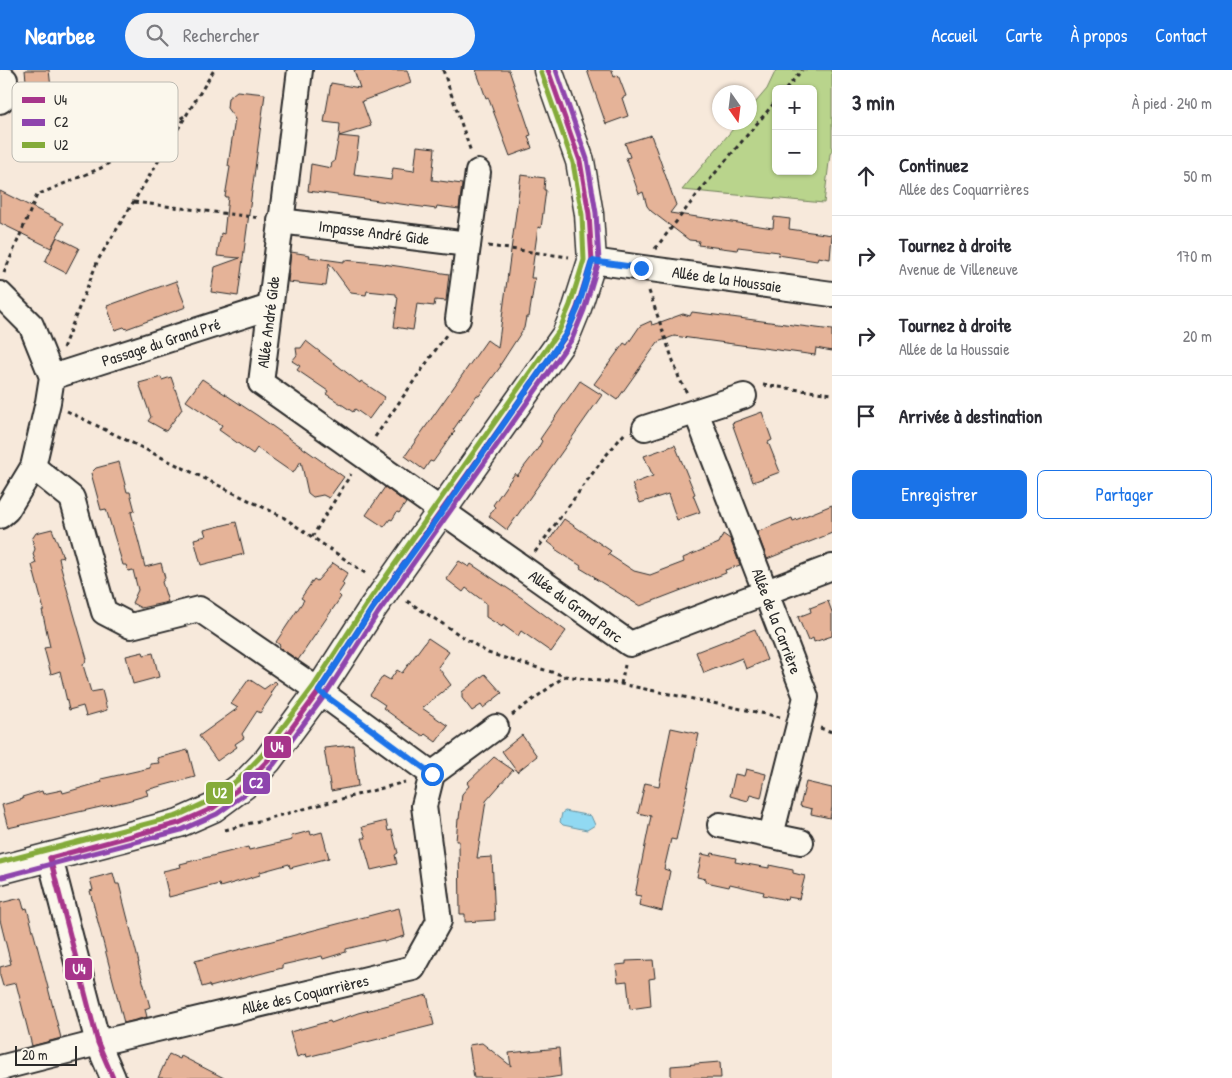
<!DOCTYPE html>
<html lang="fr">
<head>
<meta charset="utf-8">
<style>
	body { margin:0; font-family:"Patrick Hand",sans-serif; background:#f2f2f3; color:#2b2b33 }
	.controls { position:absolute; right:15px; top:15px; display:grid; overflow:hidden; border-radius:8px; box-shadow:0 1px 4px #0004 }
	.controls button { width:45px; height:45px; display:grid; place-items:center; padding:0; border:0; border-bottom:1px solid #e1e1e2; background:#fff; color:#2b2b33; font:25px sans-serif }
	.compass { position:absolute; left:712px; top:15px; width:45px; height:45px; border-radius:50%; background:#fff; box-shadow:0 1px 4px #0004; rotate:166deg }
	.scale { position:absolute; left:15px; bottom:12px; width:62px; box-sizing:border-box; padding-left:5px; border:2px solid #2b2b2b; border-top:0; font-size:14px; line-height:18px; white-space:nowrap; color:#2b2b2b; -webkit-text-stroke:4px #fbf7ec; paint-order:stroke }
	.stop { position:absolute; width:15px; height:15px; margin:-11px; border:4px solid #1a73e8; border-radius:50%; background:#fff }
	.stop.end { background:#1a73e8; border-color:#fff; box-shadow:0 1px 5px #0008 }
	.list { margin:0; padding:0; list-style:none }
	h2 { display:flex; justify-content:space-between; align-items:center; height:65px; margin:0; padding:0 20px; font-size:21px }
	h2 small { font-size:16px; font-weight:400; color:#7c7c81 }
	.list li { display:grid; grid-template-columns:32px 1fr auto; gap:15px; align-items:center; box-sizing:border-box; height:80px; padding:0 20px; border-top:1px solid #e1e1e2 }
	.list b { display:block; font-size:19px; white-space:nowrap }
	.list p { margin:0; font-size:16px; white-space:nowrap; color:#7c7c81 }
	.list em { font-size:16px; font-style:normal; color:#7c7c81 }
	.actions { display:flex; gap:10px; padding:15px 20px }
	.actions a { flex:1; padding:11px 0; border:1px solid #1a73e8; border-radius:8px; text-align:center; font-size:18px; color:#1a73e8 }
	.actions .main { background:#1a73e8; color:#fff }
	.icon { flex:none; width:28px; height:28px; fill:none; stroke:currentColor; stroke-width:2; stroke-linecap:round; stroke-linejoin:round }
	.map { position:relative; flex:none; width:832px; height:1008px; overflow:hidden }
	header { display:flex; align-items:center; gap:30px; box-sizing:border-box; height:70px; padding:0 25px; background:#1a73e8; color:#fff }
	header strong { font-size:24px }
	nav { display:flex; gap:28px; margin-inline-start:auto; font-size:18px }
	.search { width:350px; height:45px; background:#f2f2f3; display:flex; align-items:center; gap:12px; box-sizing:border-box; padding:0 18px; border-radius:28px; color:#7c7c81; font-size:19px }
	main { display:flex }
	aside { flex:1; background:#fff }
	.map>svg:first-child { display:block }
	.green { fill:#b9d48c; stroke:#72805c; fill-rule:evenodd }
	.water { fill:#91d9f2; stroke:#6893a2 }
	.building { fill:#e5b398; stroke:#2b2b2b }
	.lines { fill:none; stroke-linecap:round; stroke-linejoin:round }
	.street-casing { stroke:#2b2b2b; stroke-width:28 }
	.secondary-casing { stroke:#2b2b2b; stroke-width:31 }
	.path { stroke:#2b2b2b; stroke-width:3; stroke-dasharray:4 4; stroke-linecap:butt }
	.street { stroke:#fbf7ec; stroke-width:24 }
	.secondary { stroke:#fbf7ec; stroke-width:28 }
	.bus-1-casing { stroke:#fbf7ec; stroke-width:9 }
	.bus-2-casing { stroke:#fbf7ec; stroke-width:9 }
	.bus-3-casing { stroke:#fbf7ec; stroke-width:9 }
	.bus-1 { stroke:#a7358b; stroke-width:5 }
	.bus-2 { stroke:#8e44ad; stroke-width:5 }
	.bus-3 { stroke:#84ab3a; stroke-width:5 }
	.route { stroke:#1a73e8; stroke-width:6 }
	.labels { text-anchor:middle; dominant-baseline:central; stroke-width:4; stroke-linejoin:round; paint-order:stroke }
	.street-label { font-size:16px; fill:#2b2b2b; stroke:#fbf7ec }
	.key { fill:#fbf7ec; stroke:#bdbab2; stroke-width:1 }
	.key-label { font-size:14px; fill:#2b2b2b }
	.line-badge { stroke:#fbf7ec; stroke-width:2 }
	.badge-label { font-size:14px; text-anchor:middle; font-weight:bold; fill:#fff }
</style>
</head>
<body>
<header>
<strong>Nearbee</strong>
<div class="search"><svg class="icon" aria-label="search" viewBox="0 0 24 24"><circle cx="10" cy="10" r="6"/><path d="M15 15l6 6"/></svg>Rechercher</div>
<nav><a>Accueil</a><a>Carte</a><a>À propos</a><a>Contact</a></nav>
</header>
<main>
<div class="map">
<svg width="832" height="1008" viewBox="0 0 832 1008">
	<rect width="100%" height="100%" fill="#f7e9db"/>
	<filter id="ink" filterUnits="userSpaceOnUse"><feTurbulence type="fractalNoise" baseFrequency=".02" numOctaves="2"/><feDisplacementMap in="SourceGraphic" scale="10" xChannelSelector="R" yChannelSelector="G"/><feConvolveMatrix kernelMatrix="1 2 1 2 8 2 1 2 1" color-interpolation-filters="sRGB"/></filter>
	<g filter="url(#ink)">
		<path class="green" d="M776 0H832V81L830 84 824 133 682 120 738 53 750 52V39L767 19ZM776 19H813V101H776Z"/>
		<path class="water" d="M565 741 591 746 595 755 587 760 563 755 560 752 562 743Z"/>
		<g class="building">
			<path d="M25 0H49L51 18H53L56 63 32 66 30 52H27L23 12 26 11Z"/>
			<path d="M354 0H407L411 13 362 31 371 56 339 66 340 54 324 52 331 13 360 18Z"/>
			<path d="M476 0H509L531 65 528 66 532 78 510 86 488 27 486 28Z"/>
			<path d="M587 0H612L614 7 618 5 626 26 622 28 628 46 606 54Z"/>
			<path d="M237 21 265 24 238 226 211 222 215 197 240 188 217 186 221 163 224 164 228 127H225L230 97 228 96 235 49 227 38 228 28Z"/>
			<path d="M651 65 676 135 670 143 773 158 774 147 790 149 789 159 832 165 830 189 818 187 817 191 778 185 779 182 738 177 737 180 722 178 698 175 699 171 689 170 651 141 647 136 643 122 639 124 626 88 630 87 625 73Z"/>
			<path d="M339 66 359 68 354 105 391 110 393 98 414 101 417 76 435 78 432 110 462 114 459 139 437 136 436 139 308 121 311 94 331 98 332 92H334Z"/>
			<path d="M521 105 545 108 544 120H546L541 158 538 157 531 208H535L529 247H526L524 258 500 295 501 296 479 326 477 325 453 360 455 361 433 392 430 391 424 400 405 386 487 270 498 278Z"/>
			<path d="M0 121 64 153 51 178 0 153Z"/>
			<path d="M57 167 79 178 66 203 45 192Z"/>
			<path d="M291 182 310 185 309 187 344 192V190L377 193 449 204 446 231 435 230 434 236 417 234 413 260 394 257 398 227 396 226V224L367 221 366 225 351 223 329 193 326 216 288 212Z"/>
			<path d="M176 211 186 237 126 259 124 257 115 260 107 236Z"/>
			<path d="M692 242 832 260V281L816 278 815 285 674 266 658 272 617 330 594 314 624 273 627 275 640 256 651 251 652 255 683 244 690 246Z"/>
			<path d="M306 271 360 313 361 311 385 327 369 349 355 339 353 342 326 324 328 321 297 300 300 296 292 291 297 285 296 278H301Z"/>
			<path d="M161 307 162 310 171 307 182 339 166 361 148 351 151 347 139 313Z"/>
			<path d="M202 309 258 346 344 407 329 428 323 425 313 427 308 423 301 391 293 403 257 378 253 384 219 360 222 355 186 331Z"/>
			<path d="M580 311 602 325 507 460 489 446 495 437 493 435 515 403 517 406 537 380 542 371 540 369Z"/>
			<path d="M762 342 772 370 768 372 780 402 753 412 732 353Z"/>
			<path d="M675 375 695 424 693 425 700 442 677 450 668 424 640 433 632 414 653 406 644 386Z"/>
			<path d="M119 392 127 422H130L135 441 131 442 145 497 161 493 165 508 162 512 168 532 141 538 132 533 138 520 133 500 128 501 126 495H123L106 439 101 440 91 403 96 398Z"/>
			<path d="M385 417 406 433 399 443 397 442 392 450 390 449 384 457 366 445Z"/>
			<path d="M832 435V463L767 489 757 462 792 448 793 451Z"/>
			<path d="M564 449 611 481 608 484 634 501 650 505 684 492 683 488 719 473 723 464 730 469 740 495 725 500 726 503 640 536 594 508 595 507 580 498 581 496 555 479 556 478 548 472Z"/>
			<path d="M236 452 244 484 201 495 194 469 206 466 204 460Z"/>
			<path d="M52 459 63 487 59 488 61 498 87 589 83 595 91 622 102 620 107 640 86 646 83 636 69 640 60 601 51 604 44 578 50 577 42 540H44L32 495 36 493 33 484 35 479 32 469 36 463Z"/>
			<path d="M459 491 469 497 471 494 522 528 566 561 551 582 521 561 518 566 503 555 502 557 486 547V533L466 518 463 522 446 509Z"/>
			<path d="M333 493 348 503 342 513 344 515 338 524 341 527 298 590 279 577 280 575 276 572 304 530 301 528 314 509 317 511Z"/>
			<path d="M828 531 832 542V566L814 572 813 568 808 571 798 547 811 542 810 538Z"/>
			<path d="M755 559 767 590 746 599 742 588 704 603 696 582Z"/>
			<path d="M428 568 449 582 438 597 451 615 422 638 448 656 436 672 425 664 423 666 406 655 383 638 385 635 370 625 383 606 390 610 397 600 402 603Z"/>
			<path d="M143 582 144 585 153 583 159 607 133 614 126 586Z"/>
			<path d="M485 604 502 623 483 638 481 635 472 641 462 628V622Z"/>
			<path d="M249 609 264 619 275 611 277 613 270 623 272 625 260 643 257 641 242 664 244 668 235 674 237 677 217 691 199 666 238 638 231 634Z"/>
			<path d="M671 658 699 664 676 770 671 769 664 799 670 801 662 841 639 835 641 826 635 825 651 746 638 743 645 713 659 716Z"/>
			<path d="M522 665 537 686 517 702 502 681Z"/>
			<path d="M353 675 358 716 331 721 324 678Z"/>
			<path d="M188 680 195 707 146 720 148 725 127 731 8 758 2 735 23 729 22 727 42 721 43 724 62 720 63 723 102 712 101 709 150 698V694L159 693 157 688Z"/>
			<path d="M494 687 513 700 486 731 477 788 492 787 495 850 465 852V844H460L459 771H456L458 749H459L462 724 469 716 467 713Z"/>
			<path d="M746 699 766 704 761 728 750 725 748 731 730 726 735 704 744 706Z"/>
			<path d="M806 712 832 718V737L830 748 811 744 812 739 800 736Z"/>
			<path d="M386 751 388 761 392 760 398 783 395 785 397 794 371 800 362 768H366L362 757Z"/>
			<path d="M310 761 311 765 322 762 329 788 290 798 289 794 260 802V805L220 817 219 814 169 827 163 801 181 797 180 794 248 777 249 780 292 770 291 766Z"/>
			<path d="M712 783 736 788 735 792 769 798V795L793 800V803L805 806 799 829 788 827 787 830 763 825 764 822 730 814 729 817 706 812V809L697 807 702 784 711 786Z"/>
			<path d="M113 803 116 814H119L139 893H138L150 937 145 939 147 947 124 953 90 821 93 820 90 809Z"/>
			<path d="M21 828 24 839 27 838 40 887 61 968 32 976 16 913 3 916 0 906V897L11 894 0 850V833Z"/>
			<path d="M399 838 405 866 384 872 383 870 346 879V882L323 889 322 886 282 895V898L210 917 209 915 202 917 195 891Z"/>
			<path d="M653 890 655 908 649 909 651 936 630 939 627 911 618 912 616 895 626 894V891Z"/>
			<path d="M427 925 434 955 307 987 306 984 297 987 290 962 330 951 331 953 358 943Z"/>
			<path d="M482 973 511 996 509 983 559 978 561 1006 548 1008H474L469 975Z"/>
			<path d="M169 984 180 989 181 986 224 1008H158Z"/>
			<path d="M720 992 721 1008H671V996Z"/>
		</g>
		<g class="lines">
			<defs>
				<g id="street">
					<path d="M300 0 261 313 630 574 832 497"/>
					<path d="M0 31 5 27V10"/>
					<path d="M280 151 468 174"/>
					<path d="M592 191 832 224"/>
					<path d="M0 224 31 255 52 307 48 332 33 397 7 440 0 446"/>
					<path d="M458 249 478 102"/>
					<path d="M52 307 270 237"/>
					<path d="M696 342 806 627 771 765"/>
					<path d="M645 358 744 326"/>
					<path d="M432 704 496 657"/>
					<path d="M720 755 801 772"/>
					<path d="M50 788 98 973 113 1008"/>
					<path d="M0 998 98 973 413 898 439 851 424 736 432 704 319 621 199 539 131 556 104 542 72 428 33 397"/>
				</g>
				<path id="secondary" d="M0 800 179 753 213 738 244 715 268 690 319 621 372 539 566 265 577 238 592 191 589 144 580 91 548 0"/>
			</defs>
			<use href="#street" class="street-casing"/>
			<use href="#secondary" class="secondary-casing"/>
			<g class="path">
				<path d="M443 0 471 82"/>
				<path d="M786 19 802 0"/>
				<path d="M134 132 260 148"/>
				<path d="M488 176 569 187"/>
				<path d="M655 179 700 121 776 31"/>
				<path d="M4 203 37 125 101 98 186 45"/>
				<path d="M649 221 679 308 687 323"/>
				<path d="M63 278 98 190 214 0"/>
				<path d="M763 315 832 324"/>
				<path d="M67 341 283 447 368 505"/>
				<path d="M375 367 446 265"/>
				<path d="M312 467 351 404"/>
				<path d="M535 482 603 389 625 363"/>
				<path d="M407 531 488 583 565 606 621 614 780 647"/>
				<path d="M621 614 625 595"/>
				<path d="M512 645 565 606"/>
				<path d="M820 658 832 662"/>
				<path d="M225 760 405 712"/>
			</g>
			<use href="#street" class="street"/>
			<use href="#secondary" class="secondary"/>
			<defs>
				<g id="bus-1">
					<path d="M50 788 179 753 213 738 244 715 268 690 319 621 372 539 566 265 577 238 592 191 589 144 580 91 548 0"/>
					<path d="M50 788 98 973 113 1008"/>
				</g>
				<path id="bus-2" d="M2 807 181 760 217 744 249 721 274 694 325 625 378 543 572 269 584 240 599 191 596 143 587 89 556 0"/>
				<path id="bus-3" d="M0 792 177 746 209 731 239 709 262 685 313 617 366 535 559 261 570 235 584 190 582 145 573 93 541 2"/>
			</defs>
			<use href="#bus-1" class="bus-1-casing"/>
			<use href="#bus-2" class="bus-2-casing"/>
			<use href="#bus-3" class="bus-3-casing"/>
			<use href="#bus-1" class="bus-1"/>
			<use href="#bus-2" class="bus-2"/>
			<use href="#bus-3" class="bus-3"/>
		</g>
	</g>
	<g class="lines" filter="url(#ink)">
		<path class="route" d="M432 704 319 621 372 539 443 441 566 264 578 238 592 191 641 198"/>
	</g>
	<g class="labels">
		<g class="street-label">
			<text transform="translate(374 162) rotate(7)">Impasse André Gide</text>
			<text transform="translate(727 209) rotate(8)">Allée de la Houssaie</text>
			<text transform="translate(268 252) rotate(-83)">Allée André Gide</text>
			<text transform="translate(161 272) rotate(-18)">Passage du Grand Pré</text>
			<text transform="translate(576 536) rotate(36)">Allée du Grand Parc</text>
			<text transform="translate(777 551) rotate(69)">Allée de la Carrière</text>
			<text transform="translate(305 924) rotate(-13)">Allée des Coquarrières</text>
		</g>
	</g>
	<rect x="12" y="12" width="166" height="80" rx="8" class="key"/>
	<rect x="22" y="27" width="23" height="6" fill="#a7358b"/>
	<rect x="22" y="49" width="23" height="7" fill="#8e44ad"/>
	<rect x="22" y="72" width="23" height="6" fill="#84ab3a"/>
	<g class="key-label">
		<text x="54" y="35">U4</text>
		<text x="54" y="57">C2</text>
		<text x="54" y="80">U2</text>
	</g>
	<g class="line-badge">
		<rect x="263" y="665" width="29" height="24" rx="5" fill="#a7358b"/>
		<rect x="242" y="701" width="29" height="24" rx="5" fill="#8e44ad"/>
		<rect x="205" y="711" width="29" height="24" rx="5" fill="#84ab3a"/>
		<rect x="64" y="887" width="29" height="24" rx="5" fill="#a7358b"/>
	</g>
	<g class="badge-label">
		<text x="277" y="682">U4</text>
		<text x="256" y="718">C2</text>
		<text x="220" y="728">U2</text>
		<text x="79" y="904">U4</text>
	</g>
</svg>
<div class="controls">
<button>+</button>
<button>−</button>
</div>
<svg class="compass" viewBox="-18 -18 36 36"><path d="M0-13l5 13h-10z" fill="#e53935"/><path d="M0 13l5-13h-10z" fill="#7c7c81"/></svg>
<div class="scale">20 m</div>
<div class="stop" style="left:432px;top:704px"></div>
<div class="stop end" style="left:641px;top:198px"></div>
</div>
<aside>
<h2>3 min<small>À pied · 240 m</small></h2>
<ul class="list">
<li><svg class="icon" aria-label="ahead" viewBox="0 0 24 24"><path d="M12 20V5M6 11l6-6 6 6"/></svg><div><b>Continuez</b><p>Allée des Coquarrières</p></div><em>50 m</em></li>
<li><svg class="icon" aria-label="right" viewBox="0 0 24 24"><path d="M7 20v-9h11M14 6l5 5-5 5"/></svg><div><b>Tournez à droite</b><p>Avenue de Villeneuve</p></div><em>170 m</em></li>
<li><svg class="icon" aria-label="right" viewBox="0 0 24 24"><path d="M7 20v-9h11M14 6l5 5-5 5"/></svg><div><b>Tournez à droite</b><p>Allée de la Houssaie</p></div><em>20 m</em></li>
<li><svg class="icon" aria-label="arrive" viewBox="0 0 24 24"><path d="M6 21V4h12l-3 4 3 4H6"/></svg><div><b>Arrivée à destination</b></div></li>
</ul>
<div class="actions"><a class="main">Enregistrer</a><a>Partager</a></div>
</aside>
</main>
</body>
</html>
